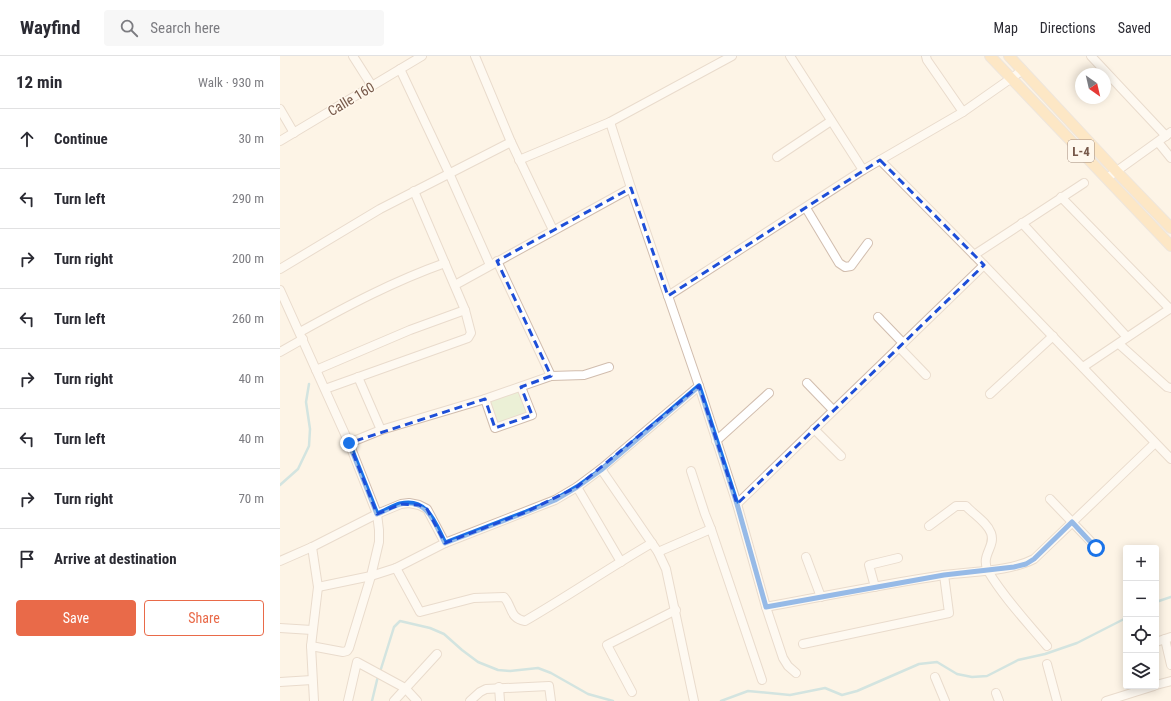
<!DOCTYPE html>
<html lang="en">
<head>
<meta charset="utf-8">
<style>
	body { margin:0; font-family:"Roboto Condensed",sans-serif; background:#f7f7f7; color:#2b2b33 }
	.controls { position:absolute; right:12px; bottom:12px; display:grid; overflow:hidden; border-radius:4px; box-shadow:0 2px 10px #0003 }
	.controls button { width:36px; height:36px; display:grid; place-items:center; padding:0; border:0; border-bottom:1px solid #e1e1e2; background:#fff; color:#2b2b33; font:20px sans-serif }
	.compass { position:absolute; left:795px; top:12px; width:36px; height:36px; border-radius:50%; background:#fff; box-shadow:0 2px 10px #0003; rotate:146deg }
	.stop { position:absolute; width:12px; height:12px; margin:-9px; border:3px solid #1a73e8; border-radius:50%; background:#fff }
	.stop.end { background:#1a73e8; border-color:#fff; box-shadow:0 1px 4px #0008 }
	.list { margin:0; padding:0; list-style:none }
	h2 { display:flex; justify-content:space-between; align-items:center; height:52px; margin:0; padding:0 16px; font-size:17px }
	h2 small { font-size:13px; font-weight:400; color:#7c7c81 }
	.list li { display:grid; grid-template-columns:26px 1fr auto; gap:12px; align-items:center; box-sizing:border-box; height:60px; padding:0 16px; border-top:1px solid #e1e1e2 }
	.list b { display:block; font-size:15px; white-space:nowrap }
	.list em { font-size:13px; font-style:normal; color:#7c7c81 }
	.actions { display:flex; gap:8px; padding:12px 16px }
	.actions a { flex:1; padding:9px 0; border:1px solid #e96a49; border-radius:4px; text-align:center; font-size:14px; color:#e96a49 }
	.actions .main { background:#e96a49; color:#fff }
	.icon { flex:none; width:22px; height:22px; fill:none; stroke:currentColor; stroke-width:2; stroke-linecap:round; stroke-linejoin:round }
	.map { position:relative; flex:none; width:891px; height:645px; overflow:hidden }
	header { display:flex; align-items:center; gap:24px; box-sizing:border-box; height:56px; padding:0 20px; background:#fff; border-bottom:1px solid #e1e1e2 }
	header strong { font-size:19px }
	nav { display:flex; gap:22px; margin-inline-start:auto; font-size:14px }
	.search { width:280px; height:36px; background:#f7f7f7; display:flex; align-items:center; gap:10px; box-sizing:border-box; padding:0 14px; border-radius:4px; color:#7c7c81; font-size:15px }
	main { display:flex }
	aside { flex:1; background:#fff }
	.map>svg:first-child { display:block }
	.green { fill:#d4ebc4 }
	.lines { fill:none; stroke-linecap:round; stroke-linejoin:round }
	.stream { stroke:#a0d1d9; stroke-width:2.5 }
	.minor-casing { stroke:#d1bdae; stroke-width:10 }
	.major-casing { stroke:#dcd4d0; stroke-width:12 }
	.minor { stroke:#fff; stroke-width:8 }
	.major { stroke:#fcd79e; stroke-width:10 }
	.route { stroke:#1a73e8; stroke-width:5 }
	.marked { fill:none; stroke:#1d4ed8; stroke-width:3; stroke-dasharray:8 5; stroke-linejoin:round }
	.labels { text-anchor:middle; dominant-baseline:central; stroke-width:3; stroke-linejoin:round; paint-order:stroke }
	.shield { fill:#fff8ed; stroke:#a0897b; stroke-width:1 }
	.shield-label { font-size:13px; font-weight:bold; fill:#77594a }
	.street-label { font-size:14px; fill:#77594a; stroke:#fff8ed }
</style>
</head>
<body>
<header>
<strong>Wayfind</strong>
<div class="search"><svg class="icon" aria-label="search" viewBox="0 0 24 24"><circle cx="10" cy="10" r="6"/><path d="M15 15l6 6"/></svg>Search here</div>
<nav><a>Map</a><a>Directions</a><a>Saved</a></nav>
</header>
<main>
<aside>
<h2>12 min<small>Walk · 930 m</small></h2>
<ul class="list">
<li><svg class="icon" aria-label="ahead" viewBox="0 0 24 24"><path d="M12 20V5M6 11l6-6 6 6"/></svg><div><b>Continue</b></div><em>30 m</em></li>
<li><svg class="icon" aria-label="left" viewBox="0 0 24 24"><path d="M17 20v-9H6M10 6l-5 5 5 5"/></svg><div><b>Turn left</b></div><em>290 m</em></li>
<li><svg class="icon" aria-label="right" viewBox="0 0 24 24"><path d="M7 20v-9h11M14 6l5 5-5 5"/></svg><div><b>Turn right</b></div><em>200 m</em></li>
<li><svg class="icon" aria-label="left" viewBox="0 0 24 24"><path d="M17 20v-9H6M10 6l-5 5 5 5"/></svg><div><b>Turn left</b></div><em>260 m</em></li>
<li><svg class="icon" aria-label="right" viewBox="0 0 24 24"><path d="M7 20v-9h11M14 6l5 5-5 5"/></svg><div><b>Turn right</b></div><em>40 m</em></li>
<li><svg class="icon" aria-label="left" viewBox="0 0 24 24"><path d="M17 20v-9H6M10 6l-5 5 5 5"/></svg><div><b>Turn left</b></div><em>40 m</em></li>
<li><svg class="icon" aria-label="right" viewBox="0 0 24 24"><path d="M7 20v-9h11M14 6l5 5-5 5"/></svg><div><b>Turn right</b></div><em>70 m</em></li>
<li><svg class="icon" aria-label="arrive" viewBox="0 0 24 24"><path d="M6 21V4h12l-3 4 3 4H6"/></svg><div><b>Arrive at destination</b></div></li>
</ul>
<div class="actions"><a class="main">Save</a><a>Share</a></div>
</aside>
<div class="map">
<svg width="891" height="645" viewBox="0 0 891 645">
	<rect width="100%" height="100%" fill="#fdf4e6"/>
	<path class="green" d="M239 336 247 357 217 368 210 345Z"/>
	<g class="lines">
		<g class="stream">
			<path d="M0 429 18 413 29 390 30 373 26 346 29 328"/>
			<path d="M876 546 891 541"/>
			<path d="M100 616 114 571 120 565 150 572 164 578 182 594 198 606 218 614 230 615 258 612 271 617 308 638 333 645"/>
			<path d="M92 645 98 620"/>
			<path d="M441 645 468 635 510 639 545 632 562 639 577 635 639 608 657 606 677 618 692 621 707 620 738 604 765 598 797 587 846 562"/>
		</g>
		<defs>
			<g id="minor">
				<path d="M73 0 92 30"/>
				<path d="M195 0 231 86 273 174"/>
				<path d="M510 0 583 114"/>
				<path d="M646 0 647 4 683 56"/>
				<path d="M811 0 886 80"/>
				<path d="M120 13 169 117 210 209"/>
				<path d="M0 53 14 77"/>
				<path d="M330 66 351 132 419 330 457 448 486 551 503 602 508 610 516 617"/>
				<path d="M0 85 142 0"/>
				<path d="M878 86 891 102"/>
				<path d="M497 101 551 65"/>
				<path d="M239 104 330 66 452 0"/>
				<path d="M600 104 704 209 891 403"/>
				<path d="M827 122 891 76"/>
				<path d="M781 141 890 253"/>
				<path d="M526 152 559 207 565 211 571 210 588 187"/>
				<path d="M742 167 847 281"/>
				<path d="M694 199 804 127"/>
				<path d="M217 205 271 320"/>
				<path d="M0 213 100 153 231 86"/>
				<path d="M175 229 351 132"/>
				<path d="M0 234 69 387 97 458 99 474V486L91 520 69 592 67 595 63 596 31 590"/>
				<path d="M388 240 583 114 683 56 743 14"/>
				<path d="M598 261 623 287"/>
				<path d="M20 276C67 250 114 225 165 207"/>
				<path d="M839 288 887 331 891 332"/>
				<path d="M619 291 646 319"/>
				<path d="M0 296 23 283"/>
				<path d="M803 311 891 252"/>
				<path d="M36 314 130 274 185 254"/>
				<path d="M78 321 101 374"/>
				<path d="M527 327 553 354"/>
				<path d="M45 333 188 282 191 277 185 254 134 135"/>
				<path d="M710 338 773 280"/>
				<path d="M205 343 215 372 252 359 241 331"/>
				<path d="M534 373 561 400"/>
				<path d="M436 385 489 337"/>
				<path d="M69 387 101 374 205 343 271 320 304 319 329 311"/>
				<path d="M321 413 378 496 386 513 414 645"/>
				<path d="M411 415 425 458 431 473"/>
				<path d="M297 431 341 506"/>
				<path d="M770 443 816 491"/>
				<path d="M457 448 704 209"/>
				<path d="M649 470 676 450H686C693 458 707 466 711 477 716 491 700 499 708 515 724 542 747 566 767 590"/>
				<path d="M32 491 38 531 31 590 34 645"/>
				<path d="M378 496 431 473 482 624"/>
				<path d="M526 501 541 541"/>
				<path d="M0 505 32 491 97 458 121 448 129 447 139 449 147 453 165 487"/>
				<path d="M116 512 140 556 194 542 224 541C233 551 229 562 245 565 288 540 329 512 372 487"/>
				<path d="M38 531 91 520 116 512 165 487 275 444 297 431 321 413 419 330"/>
				<path d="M595 531 589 509 618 502"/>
				<path d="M486 551C545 540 605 528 664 519 692 515 729 516 754 503L875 387"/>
				<path d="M0 572 32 574"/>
				<path d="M885 583 891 609"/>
				<path d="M876 586 891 581"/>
				<path d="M523 588 669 557 664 519"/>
				<path d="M767 608 777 645"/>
				<path d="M655 621 665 645"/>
				<path d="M0 626 32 624"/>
				<path d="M876 629 891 625"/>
				<path d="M219 631 220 645"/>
				<path d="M352 636 327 589 396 554"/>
				<path d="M716 637 719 645"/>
				<path d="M68 645 77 606 125 632 137 645"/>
				<path d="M114 645 157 598"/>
				<path d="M190 645 200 636 206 633 269 630 271 645"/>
				<path d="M826 645 874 630"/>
			</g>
			<g id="major">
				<path d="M710 0 891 190"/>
				<path d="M729 0 837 116 891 172"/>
			</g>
		</defs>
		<use href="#minor" class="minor-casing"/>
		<use href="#major" class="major-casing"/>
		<use href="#minor" class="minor"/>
		<use href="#major" class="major"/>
	</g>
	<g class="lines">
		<path class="route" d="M69 387 97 458C105 455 113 450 120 448 148 441 155 468 165 487L246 456 275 444 297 431 321 414 419 330 457 448 486 551 664 519 734 511 746 508 754 503 792 466 816 492"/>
	</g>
	<path d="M0 0H891V645H0ZM600 104 704 209 457 448 419 330 297 431 246 456 165 487 147 453 139 449 121 448 97 458 69 387 205 343 215 372 252 359 241 331 271 320 217 205 351 132 388 240Z" fill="#fdf4e6" fill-opacity=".55" fill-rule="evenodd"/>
	<path class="marked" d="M600 104 704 209 457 448 419 330 297 431 246 456 165 487 147 453 139 449 121 448 97 458 69 387 205 343 215 372 252 359 241 331 271 320 217 205 351 132 388 240Z"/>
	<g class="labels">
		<rect class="shield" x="788" y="84" width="26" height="22" rx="3"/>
		<g class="shield-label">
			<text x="801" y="95">L-4</text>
		</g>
		<g class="street-label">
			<text transform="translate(71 43) rotate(-31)">Calle 160</text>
		</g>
	</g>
</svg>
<div class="controls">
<button>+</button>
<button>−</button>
<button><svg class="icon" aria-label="locate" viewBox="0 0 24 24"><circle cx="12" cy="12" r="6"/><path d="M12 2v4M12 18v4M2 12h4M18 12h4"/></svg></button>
<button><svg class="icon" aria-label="layers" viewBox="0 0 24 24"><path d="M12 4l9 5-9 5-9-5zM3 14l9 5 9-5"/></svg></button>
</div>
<svg class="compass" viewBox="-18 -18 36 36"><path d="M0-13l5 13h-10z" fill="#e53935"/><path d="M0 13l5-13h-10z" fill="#7c7c81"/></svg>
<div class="stop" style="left:816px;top:492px"></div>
<div class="stop end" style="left:69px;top:387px"></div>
</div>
</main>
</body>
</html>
